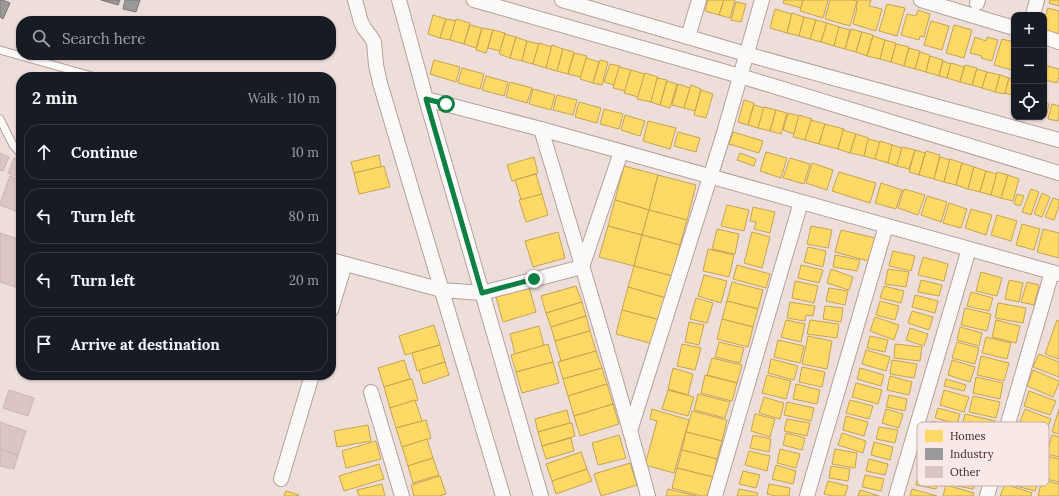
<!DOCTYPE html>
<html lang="en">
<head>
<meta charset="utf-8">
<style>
	body { margin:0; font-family:Lora,serif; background:#20242c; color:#f1f3f6 }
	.controls { position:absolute; right:12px; top:12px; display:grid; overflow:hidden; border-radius:8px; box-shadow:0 1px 3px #0004 }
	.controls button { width:36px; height:36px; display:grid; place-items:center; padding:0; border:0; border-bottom:1px solid #363941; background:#171b24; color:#f1f3f6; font:20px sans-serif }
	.stop { position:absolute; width:12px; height:12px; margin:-9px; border:3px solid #0b8043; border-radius:50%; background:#fff }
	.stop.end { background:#0b8043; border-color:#fff; box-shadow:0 1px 4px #0008 }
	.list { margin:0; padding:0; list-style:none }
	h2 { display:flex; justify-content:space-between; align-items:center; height:52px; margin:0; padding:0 16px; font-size:17px }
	h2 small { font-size:13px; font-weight:400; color:#9ea1a6 }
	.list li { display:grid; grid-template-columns:26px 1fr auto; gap:12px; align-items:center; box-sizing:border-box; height:56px; margin:0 8px 8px; padding:0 8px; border:1px solid #363941; border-radius:16px }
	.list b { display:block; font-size:15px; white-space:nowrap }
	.list em { font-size:13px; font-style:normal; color:#9ea1a6 }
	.icon { flex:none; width:22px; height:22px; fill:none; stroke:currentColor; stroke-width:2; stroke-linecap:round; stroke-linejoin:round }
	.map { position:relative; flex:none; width:1059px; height:496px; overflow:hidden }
	.search { position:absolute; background:#171b24; box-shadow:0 1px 3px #0004; left:16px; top:16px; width:320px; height:44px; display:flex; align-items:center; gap:10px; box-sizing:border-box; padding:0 14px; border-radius:16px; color:#9ea1a6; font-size:15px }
	.panel { position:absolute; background:#171b24; box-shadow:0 1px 3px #0004; left:16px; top:72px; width:320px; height:308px; border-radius:16px }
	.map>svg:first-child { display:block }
	.homes { fill:#ffd966; stroke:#c6a352 }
	.industry { fill:#999; stroke:#7f7675 }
	.building { fill:#dac4c4; stroke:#cab5b6 }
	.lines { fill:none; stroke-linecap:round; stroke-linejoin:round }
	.service-casing { stroke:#b4a09c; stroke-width:9 }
	.minor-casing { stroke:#b4a09c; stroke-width:16 }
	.service { stroke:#fcfaf9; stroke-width:7 }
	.minor { stroke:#fcfaf9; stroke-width:14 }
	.route { stroke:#0b8043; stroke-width:5 }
	.key { fill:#f9e9e6; stroke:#c2aeab; stroke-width:1 }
	.key-label { font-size:11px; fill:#422622 }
</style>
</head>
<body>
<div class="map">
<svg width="1059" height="496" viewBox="0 0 1059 496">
	<rect width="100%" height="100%" fill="#eededa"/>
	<g class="homes">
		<path d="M708 0H724L719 15 705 11Z"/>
		<path d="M724 0H735L730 18 719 15Z"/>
		<path d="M784 0H803L801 8 783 3Z"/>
		<path d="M803 0H828L823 18 800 11Z"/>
		<path d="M830 0H852L857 1 850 26 825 19Z"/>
		<path d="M858 0H871L869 6 882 9 876 31 853 24 857 8H856Z"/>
		<path d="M1050 0H1059V6L1049 3Z"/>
		<path d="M736 2 746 4 741 22 731 20Z"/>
		<path d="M887 4 905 8 897 36 879 31Z"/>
		<path d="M1048 8 1059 11V36L1044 31V20Z"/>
		<path d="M775 9 792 14 787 33 770 28Z"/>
		<path d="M918 10 930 14 924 37 920 36 919 40 901 35 907 14 916 16Z"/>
		<path d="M792 13 804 17 799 36 787 33Z"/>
		<path d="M433 15 446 19 440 38 428 34Z"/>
		<path d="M804 17 816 20 810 39 799 36Z"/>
		<path d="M446 19 456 21 450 40 440 38Z"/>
		<path d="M456 19 470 23 464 44 450 40Z"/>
		<path d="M816 20 827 23 821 42 810 39Z"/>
		<path d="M931 21 949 26 942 50 924 45Z"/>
		<path d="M827 23 840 27 834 46 821 42Z"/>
		<path d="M470 25 482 28 476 48 464 44Z"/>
		<path d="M954 25 972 30 964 58 946 53Z"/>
		<path d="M839 27 850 30 845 49 834 46Z"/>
		<path d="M482 28 493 30 486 53 476 50Z"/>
		<path d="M851 29 862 32 856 52 845 49Z"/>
		<path d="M493 30 505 33 500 51 488 48Z"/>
		<path d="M862 32 873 35 867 56 856 52Z"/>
		<path d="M505 34 516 37 510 58 499 54Z"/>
		<path d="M873 36 885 40 880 59 867 56Z"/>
		<path d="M516 37 527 41 522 61 510 58Z"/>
		<path d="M975 37 986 41 987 37 998 40 992 61 981 58 982 56 970 53Z"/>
		<path d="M1002 39 1014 42V64L1012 70 994 65Z"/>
		<path d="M885 40 896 43 891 62 880 59Z"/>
		<path d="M527 41 539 44 533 64 522 61Z"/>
		<path d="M539 43 552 47 546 68 533 64Z"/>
		<path d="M896 44 909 47 904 66 891 62Z"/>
		<path d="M552 45 563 49 557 71 546 68Z"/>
		<path d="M909 48 920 51 915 69 904 66Z"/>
		<path d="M563 49 574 52 568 74 557 71Z"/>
		<path d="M920 52 930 55 926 72 915 69Z"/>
		<path d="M574 53 587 56 581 77 568 74Z"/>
		<path d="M930 56 943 60 939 76 926 72Z"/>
		<path d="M586 58 599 62 593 83 580 79Z"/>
		<path d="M434 60 460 67 456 82 430 74Z"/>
		<path d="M600 60 608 62 602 85 593 83Z"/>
		<path d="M943 61 951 64 947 78 939 76Z"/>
		<path d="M951 63 964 67 960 82 947 78Z"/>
		<path d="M610 64 620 66 614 85 604 82Z"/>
		<path d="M965 65 977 68 972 85 960 82Z"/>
		<path d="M1044 65 1059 69V77L1057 83 1045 80 1044 84Z"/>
		<path d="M619 67 631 70 625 91 613 88Z"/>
		<path d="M462 68 484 74 480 89 458 83Z"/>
		<path d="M977 69 987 72 982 88 972 85Z"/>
		<path d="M631 70 645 74 638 97 624 93Z"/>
		<path d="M987 72 1000 75 995 92 982 88Z"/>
		<path d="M645 73 658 77 651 102 637 99Z"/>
		<path d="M1000 75 1009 78 1005 94 995 92Z"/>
		<path d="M486 76 508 82 504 96 482 90Z"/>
		<path d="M657 78 667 80 660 105 651 102Z"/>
		<path d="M1009 78 1014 79V96L1005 93Z"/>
		<path d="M667 81 677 84 670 108 660 105Z"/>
		<path d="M510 82 532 88 527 103 506 97Z"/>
		<path d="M678 84 690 88 684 108 672 105Z"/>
		<path d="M691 85 701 89 695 111 684 108Z"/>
		<path d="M533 89 555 95 551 110 529 104Z"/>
		<path d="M701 90 713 94 706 118 694 115Z"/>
		<path d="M557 95 577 100 573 115 553 110Z"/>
		<path d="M744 100 754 103 748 125 738 122Z"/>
		<path d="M579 102 601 108 597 123 575 117Z"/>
		<path d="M1044 103 1049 104 1046 117 1044 116Z"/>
		<path d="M1052 104 1059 106V117L1058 121 1048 119Z"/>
		<path d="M754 105 764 108 758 128 748 125Z"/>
		<path d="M764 107 776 110 770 131 758 128Z"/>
		<path d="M604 109 623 114 619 129 600 124Z"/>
		<path d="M776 110 787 113 781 134 770 131Z"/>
		<path d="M788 113 799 116 794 134 783 130Z"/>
		<path d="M625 115 645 121 640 136 621 130Z"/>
		<path d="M799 115 812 119 805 140 793 137Z"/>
		<path d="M811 120 825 124 819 144 805 140Z"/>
		<path d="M648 121 676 128 670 149 643 141Z"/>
		<path d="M825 124 844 129 838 149 819 144Z"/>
		<path d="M843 130 856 134 850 153 838 149Z"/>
		<path d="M678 132 700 138 696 152 674 146Z"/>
		<path d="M733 132 763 141 759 153 729 144Z"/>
		<path d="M856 134 869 138 864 156 850 153Z"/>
		<path d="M868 139 880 142 875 159 864 156Z"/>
		<path d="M880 141 893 145 888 163 875 159Z"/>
		<path d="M892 145 902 148 897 166 888 163Z"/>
		<path d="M902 147 915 150 909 169 897 166Z"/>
		<path d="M915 150 925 153 919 175 909 172Z"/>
		<path d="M926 151 940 155 934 179 919 175Z"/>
		<path d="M766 152 787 158 781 178 760 171Z"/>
		<path d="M740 153 756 159 754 166 737 160Z"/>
		<path d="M379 155 381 167 354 173 351 162Z"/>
		<path d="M534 157 538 173 512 181 507 165Z"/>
		<path d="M940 157 950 160 944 182 934 179Z"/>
		<path d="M790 158 810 164 804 184 783 178Z"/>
		<path d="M950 159 962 163 956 185 944 182Z"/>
		<path d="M812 163 833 170 827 190 806 183Z"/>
		<path d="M962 163 974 167 968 189 956 185Z"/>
		<path d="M384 166 390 187 359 194 354 173Z"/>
		<path d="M624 166 658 175 649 210 615 200Z"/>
		<path d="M974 167 986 171 980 192 968 189Z"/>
		<path d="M986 171 997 174 991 195 980 192Z"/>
		<path d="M839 172 876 183 870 203 832 191Z"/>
		<path d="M997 172 1008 175 1001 198 991 195Z"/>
		<path d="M536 174 542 194 521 200 515 180Z"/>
		<path d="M658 175 696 185 687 220 649 210Z"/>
		<path d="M1008 175 1019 179 1013 201 1001 198Z"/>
		<path d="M881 183 902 190 896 209 875 203Z"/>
		<path d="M904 189 925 195 918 215 898 208Z"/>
		<path d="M1031 189 1039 192 1031 215 1022 212Z"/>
		<path d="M1042 193 1050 197 1042 217 1034 214Z"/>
		<path d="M542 194 548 215 526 222 519 200Z"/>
		<path d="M1017 194 1024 196 1020 206 1014 204Z"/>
		<path d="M927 196 947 202 941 222 921 215Z"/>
		<path d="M1053 198 1059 200V206L1054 220 1045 217Z"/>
		<path d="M615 200 649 210 642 235 608 226Z"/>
		<path d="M949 203 967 209 961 228 943 223Z"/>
		<path d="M727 205 749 210 744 231 721 226Z"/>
		<path d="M753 207 775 212 770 233 754 229 756 222 750 221Z"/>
		<path d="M971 209 992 215 986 235 965 228Z"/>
		<path d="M649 210 687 220 680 245 642 235Z"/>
		<path d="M997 215 1017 221 1011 241 991 235Z"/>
		<path d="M1022 224 1040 229 1034 250 1016 245Z"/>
		<path d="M608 226 642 235 634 266 599 257Z"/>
		<path d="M811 226 832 230 828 248 807 244Z"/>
		<path d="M717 229 739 234 735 254 712 249Z"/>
		<path d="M1043 229 1059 233V258L1037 252Z"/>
		<path d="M841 230 875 238 869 261 835 252Z"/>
		<path d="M558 232 565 258 533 267 525 241Z"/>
		<path d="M752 232 770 237 762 268 744 263Z"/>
		<path d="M642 235 680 245 672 276 634 266Z"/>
		<path d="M808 247 826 251 823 267 804 262Z"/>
		<path d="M708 249 734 255 729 277 703 271Z"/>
		<path d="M893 251 915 256 911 271 889 266Z"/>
		<path d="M835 255 860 260 857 271 833 267Z"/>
		<path d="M923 257 948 264 944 281 918 275Z"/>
		<path d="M737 265 770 274 766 288 733 279Z"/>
		<path d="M801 265 823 270 819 283 798 278Z"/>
		<path d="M634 266 672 276 666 298 628 287Z"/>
		<path d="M831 269 853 277 849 290 827 283Z"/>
		<path d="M888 269 909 272 906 287 885 284Z"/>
		<path d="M981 272 1002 278 997 296 976 291Z"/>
		<path d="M704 275 727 281 721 303 698 296Z"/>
		<path d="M921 280 942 285 939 296 918 292Z"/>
		<path d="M1009 280 1023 283 1019 302 1005 299Z"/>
		<path d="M795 281 818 286 814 303 792 298Z"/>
		<path d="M732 282 763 290 758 309 727 301Z"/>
		<path d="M1027 282 1039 285 1034 305 1021 302Z"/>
		<path d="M576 286 582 302 546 313 541 296Z"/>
		<path d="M884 286 904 291 901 303 880 298Z"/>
		<path d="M529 287 536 312 503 322 496 297Z"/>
		<path d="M628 287 666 298 660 320 622 310Z"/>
		<path d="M829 288 848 291 845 305 826 301Z"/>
		<path d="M971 292 993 298 989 311 967 306Z"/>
		<path d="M915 295 938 301 935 313 912 307Z"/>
		<path d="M696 298 713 303 707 323 690 319Z"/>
		<path d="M727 301 758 309 753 327 722 319Z"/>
		<path d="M880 301 899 306 895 320 876 315Z"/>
		<path d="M582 302 586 316 551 327 546 313Z"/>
		<path d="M790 302 815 306 813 316 806 315 805 321 787 318Z"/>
		<path d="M998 303 1026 308 1023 323 995 318Z"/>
		<path d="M825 306 843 308 841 322 823 319Z"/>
		<path d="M965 308 991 314 987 331 961 325Z"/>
		<path d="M622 310 660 320 653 344 616 334Z"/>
		<path d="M912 311 933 317 929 330 908 323Z"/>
		<path d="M586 316 590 331 555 341 551 327Z"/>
		<path d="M875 317 899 325 894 340 870 331Z"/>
		<path d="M722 319 753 327 748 347 717 339Z"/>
		<path d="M786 320 805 324 801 342 781 337Z"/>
		<path d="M810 320 839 324 837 338 807 334Z"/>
		<path d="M996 320 1020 326 1016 343 992 337Z"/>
		<path d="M1057 320 1059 321V359L1045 354Z"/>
		<path d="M689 322 704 325 699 345 685 342Z"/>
		<path d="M434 325 440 345 405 355 399 336Z"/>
		<path d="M539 326 544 346 515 354 510 334Z"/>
		<path d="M960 327 982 333 979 346 957 340Z"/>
		<path d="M910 328 928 334 924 346 906 340Z"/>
		<path d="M590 331 596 351 561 361 555 341Z"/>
		<path d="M808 336 832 341 827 369 802 364Z"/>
		<path d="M870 336 888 340 885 352 867 348Z"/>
		<path d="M986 337 1011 343 1007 359 982 353Z"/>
		<path d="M778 340 804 346 800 363 774 357Z"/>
		<path d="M719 342 744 348 740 363 715 357Z"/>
		<path d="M957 342 979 348 975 364 952 358Z"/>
		<path d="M548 344 553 362 516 372 511 355Z"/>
		<path d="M682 344 701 348 695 370 677 366Z"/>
		<path d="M895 344 922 347 920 361 894 358Z"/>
		<path d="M440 345 445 362 417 371 412 353Z"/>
		<path d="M866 350 890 357 886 371 862 364Z"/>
		<path d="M596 351 602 368 563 379 558 362Z"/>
		<path d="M1039 354 1059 362V377L1033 367Z"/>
		<path d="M981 356 1009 363 1004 381 977 375Z"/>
		<path d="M712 358 742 365 737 383 707 375Z"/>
		<path d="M771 359 798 366 794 380 768 373Z"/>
		<path d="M404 360 410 379 384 387 378 368Z"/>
		<path d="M892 360 917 364 914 378 890 374Z"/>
		<path d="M952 360 975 367 970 382 948 375Z"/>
		<path d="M445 362 449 375 423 384 419 370Z"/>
		<path d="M553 362 559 383 522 393 516 372Z"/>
		<path d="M802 367 825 372 822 387 799 382Z"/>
		<path d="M602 368 607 384 568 396 563 379Z"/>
		<path d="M673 368 693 374 688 395 668 389Z"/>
		<path d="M860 368 884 375 881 386 857 379Z"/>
		<path d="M1033 370 1059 381V383L1053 397 1027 386Z"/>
		<path d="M705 375 737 383 732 401 701 393Z"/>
		<path d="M767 375 791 381 786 399 762 393Z"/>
		<path d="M890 376 912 382 909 395 887 390Z"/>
		<path d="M976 377 1003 383 1000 399 973 393Z"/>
		<path d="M410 379H412L418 400 390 408 384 387Z"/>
		<path d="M946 379 966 385 964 391 944 386Z"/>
		<path d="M856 383 882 390 878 404 852 397Z"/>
		<path d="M607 384 613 404 574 416 568 396Z"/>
		<path d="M796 384 820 390 817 404 793 399Z"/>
		<path d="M668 390 694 397 688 416 662 409Z"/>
		<path d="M944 390 969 397 964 412 940 405Z"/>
		<path d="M1029 391 1056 401 1050 415 1024 406Z"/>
		<path d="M698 394 730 402 725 418 694 410Z"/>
		<path d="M889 395 907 399 905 411 886 407Z"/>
		<path d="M973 396 1000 402 996 418 969 412Z"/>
		<path d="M764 397 784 403 780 419 759 413Z"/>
		<path d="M415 400 422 421 396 428 390 408Z"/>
		<path d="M850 400 873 406 869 419 846 413Z"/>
		<path d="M787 402 814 408 811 421 784 415Z"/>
		<path d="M613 404 619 424 580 436 574 416Z"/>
		<path d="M938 408 960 414 957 424 935 418Z"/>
		<path d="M652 409 689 420 674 473 645 465 657 421 650 419Z"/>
		<path d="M886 409 903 414 899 428 882 423Z"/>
		<path d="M1025 409 1051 419 1044 435 1019 424Z"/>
		<path d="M1059 409V434L1052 432Z"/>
		<path d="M567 410 570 423 538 432 535 419Z"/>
		<path d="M692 411 727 420 722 441 686 432Z"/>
		<path d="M755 414 775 419 770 437 751 431Z"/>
		<path d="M965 414 995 421 990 441 960 434Z"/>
		<path d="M846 416 868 422 864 436 843 430Z"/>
		<path d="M787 419 810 423 807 436 784 431Z"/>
		<path d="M426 420 431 438 402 447 396 428Z"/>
		<path d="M932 421 957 429 951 449 926 441Z"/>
		<path d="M570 423H572L575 436 542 446 538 432Z"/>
		<path d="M368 425 371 441 337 447 334 431Z"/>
		<path d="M879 427 898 430 895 443 876 439Z"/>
		<path d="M686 432 722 441 717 459 682 450Z"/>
		<path d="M786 433 805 438 802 450 783 445Z"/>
		<path d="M842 433 866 441 863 453 838 445Z"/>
		<path d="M619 435 626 458 598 465 592 443Z"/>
		<path d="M753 435 771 439 769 452 750 448Z"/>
		<path d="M1052 435 1059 437V457L1047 454Z"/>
		<path d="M571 438 574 451 546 459 542 446Z"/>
		<path d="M427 439 433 458 408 466 402 447Z"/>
		<path d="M376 441 381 459 346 468 342 451Z"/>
		<path d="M874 442 893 447 890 460 871 455Z"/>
		<path d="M780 449 800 454 796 468 777 463Z"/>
		<path d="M835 449 857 453 855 468 832 464Z"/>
		<path d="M682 450 717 459 713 477 677 468Z"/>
		<path d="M749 451 770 456 767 471 745 465Z"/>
		<path d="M581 452 587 469 552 481 546 464Z"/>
		<path d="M1046 456 1059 459V482L1042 478Z"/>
		<path d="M433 458 439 475 413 483 408 466Z"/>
		<path d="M869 459 888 464 885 475 866 471Z"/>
		<path d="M630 463 637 485 601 496 594 474Z"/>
		<path d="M379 464 384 479 344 491 339 476Z"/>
		<path d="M776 465 796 471 793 484 772 479Z"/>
		<path d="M831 466 850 469 848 481 829 478Z"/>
		<path d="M951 467 977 472 973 489 947 484Z"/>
		<path d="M677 468 713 477 707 496H701L672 488Z"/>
		<path d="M1013 468 1040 475 1035 491 1009 484Z"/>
		<path d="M587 469 592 481 556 494 552 481Z"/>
		<path d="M743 471 760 475 756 488 739 484Z"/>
		<path d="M919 472 939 476 936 489 916 485Z"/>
		<path d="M865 475 884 479 881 491 862 487Z"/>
		<path d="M440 476 446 494 439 496H414L411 485Z"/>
		<path d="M1042 480 1059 484V496H1038Z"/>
		<path d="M828 481 848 486 845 496H833L824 494Z"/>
		<path d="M382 484 385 496H359L357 490Z"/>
		<path d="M769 484 790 488 789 496H776L767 494Z"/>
		<path d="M1005 484 1032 493 1031 496H1000Z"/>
		<path d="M946 485 974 493 973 496H943Z"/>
		<path d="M668 489 696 496H666Z"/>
		<path d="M739 489 758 493 757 496H737Z"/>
		<path d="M912 489 937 496H910Z"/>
		<path d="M860 490 879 496H858Z"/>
		<path d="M286 491 299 495 298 496H284Z"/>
	</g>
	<g class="industry">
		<path d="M0 0H3L10 3 3 19 0 17Z"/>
		<path d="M101 0H120L118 5Z"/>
		<path d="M125 0H140L136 12 123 9Z"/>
	</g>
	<g class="building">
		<path d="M0 153 9 157 3 171 0 170Z"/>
		<path d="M14 158 21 160V178L8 173Z"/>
		<path d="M10 176 21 180V213L0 205V203Z"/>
		<path d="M0 233 21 240V289L0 282Z"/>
		<path d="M9 390 34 398 28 416 3 408Z"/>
		<path d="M0 422 26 431 18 455 0 449Z"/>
		<path d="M0 449 18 455 14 469 0 466Z"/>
	</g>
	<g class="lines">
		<defs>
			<g id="service">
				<path d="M0 50 92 76"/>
				<path d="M0 119 13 145 21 154"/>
			</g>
			<g id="minor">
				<path d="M355 0 361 22 364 28 371 37 374 42 376 65 380 83 503 496"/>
				<path d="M399 0 426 99 541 496"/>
				<path d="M474 0 740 76 1059 173"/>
				<path d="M562 0 746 54 1059 140"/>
				<path d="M921 0 1014 28"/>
				<path d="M977 3 978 0"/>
				<path d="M1033 15 1037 0"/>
				<path d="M688 37 699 0"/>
				<path d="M1044 37 1059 42"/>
				<path d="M426 99 541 129 1059 274"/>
				<path d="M541 129C578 251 615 373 648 496"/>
				<path d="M331 260 442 290 482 293 582 267 621 152"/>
				<path d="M331 310 345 264"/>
				<path d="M371 392 402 496"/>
				<path d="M630 431 724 133 762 0"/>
				<path d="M281 479 312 375"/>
				<path d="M715 496 801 202"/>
				<path d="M807 496 886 226"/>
				<path d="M896 496 969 249"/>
				<path d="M987 496 1052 272"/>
			</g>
		</defs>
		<use href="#service" class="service-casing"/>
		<use href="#minor" class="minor-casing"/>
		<use href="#service" class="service"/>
		<use href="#minor" class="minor"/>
	</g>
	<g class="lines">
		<path class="route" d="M446 104 426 99 482 293 534 279"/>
	</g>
	<rect x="917" y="422" width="132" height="64" rx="6" class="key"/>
	<rect x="925" y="430" width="18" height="12" fill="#ffd966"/>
	<rect x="925" y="448" width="18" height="12" fill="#999"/>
	<rect x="925" y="466" width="18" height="12" fill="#dac4c4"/>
	<g class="key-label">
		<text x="950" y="440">Homes</text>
		<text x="950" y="458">Industry</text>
		<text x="950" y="476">Other</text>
	</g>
</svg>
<div class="controls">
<button>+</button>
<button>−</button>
<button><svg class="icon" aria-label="locate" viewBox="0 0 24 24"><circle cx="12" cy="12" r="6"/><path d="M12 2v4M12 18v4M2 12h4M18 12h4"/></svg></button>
</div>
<div class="stop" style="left:446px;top:104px"></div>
<div class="stop end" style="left:534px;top:279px"></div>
<div class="search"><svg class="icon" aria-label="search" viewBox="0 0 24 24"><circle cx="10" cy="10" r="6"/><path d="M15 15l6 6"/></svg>Search here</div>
<section class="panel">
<h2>2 min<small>Walk · 110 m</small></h2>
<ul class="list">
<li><svg class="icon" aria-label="ahead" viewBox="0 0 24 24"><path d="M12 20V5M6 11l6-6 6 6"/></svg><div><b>Continue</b></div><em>10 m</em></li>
<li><svg class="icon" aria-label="left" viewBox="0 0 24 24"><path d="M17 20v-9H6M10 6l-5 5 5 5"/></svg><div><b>Turn left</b></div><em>80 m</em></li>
<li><svg class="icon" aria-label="left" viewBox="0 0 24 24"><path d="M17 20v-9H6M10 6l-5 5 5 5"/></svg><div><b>Turn left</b></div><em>20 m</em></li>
<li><svg class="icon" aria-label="arrive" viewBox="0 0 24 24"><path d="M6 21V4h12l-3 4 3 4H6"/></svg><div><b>Arrive at destination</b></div></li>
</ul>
</section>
</div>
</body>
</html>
